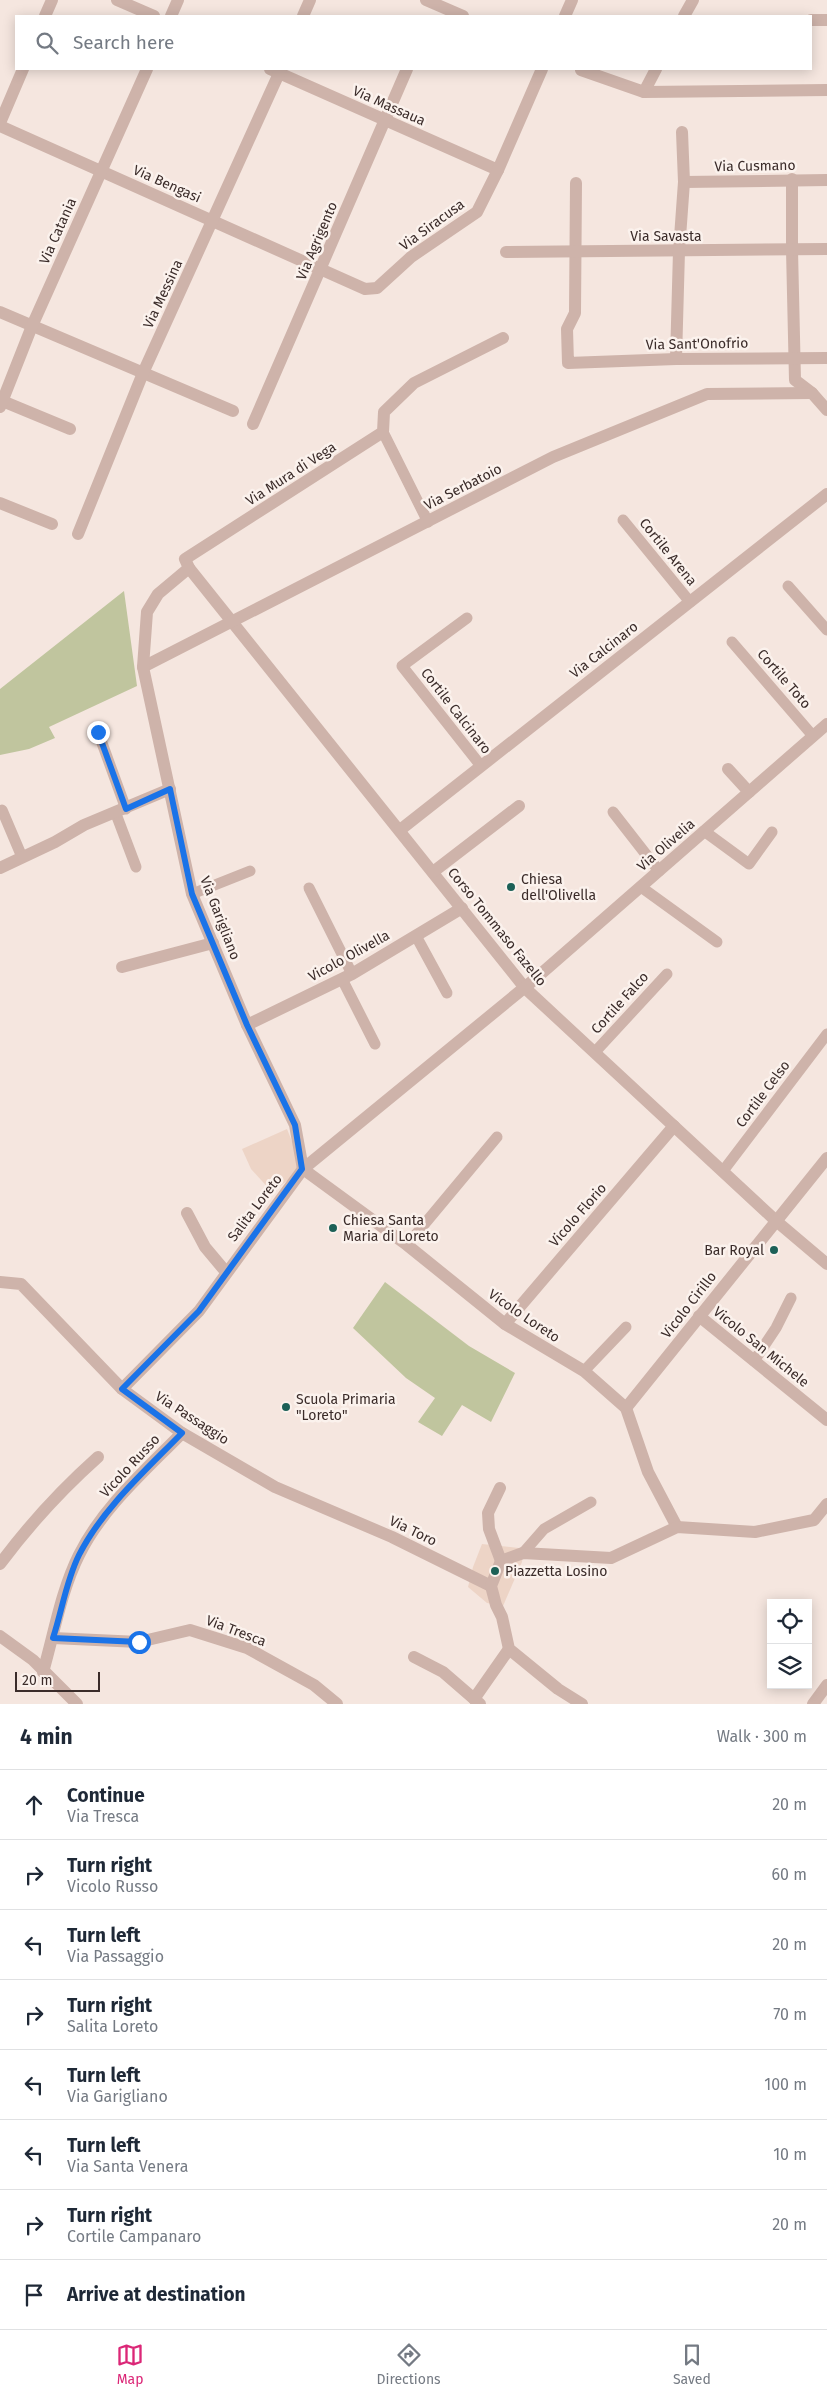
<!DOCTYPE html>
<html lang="en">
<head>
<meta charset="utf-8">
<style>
	body { margin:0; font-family:"Fira Sans",sans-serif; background:#f6f6f7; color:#1f2937 }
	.controls { position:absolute; right:15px; bottom:15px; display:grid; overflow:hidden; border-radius:0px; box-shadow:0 2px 12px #0003 }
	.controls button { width:45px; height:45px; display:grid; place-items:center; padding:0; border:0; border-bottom:1px solid #e0e1e3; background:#fff; color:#1f2937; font:25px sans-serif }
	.scale { position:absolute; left:15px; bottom:12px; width:85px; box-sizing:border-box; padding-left:5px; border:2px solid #3b2c2a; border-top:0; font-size:14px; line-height:18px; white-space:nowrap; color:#3b2c2a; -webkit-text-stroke:4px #fbf2ed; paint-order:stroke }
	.stop { position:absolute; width:15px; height:15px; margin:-11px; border:4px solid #1a73e8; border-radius:50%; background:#fff }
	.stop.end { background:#1a73e8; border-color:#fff; box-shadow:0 1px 5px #0008 }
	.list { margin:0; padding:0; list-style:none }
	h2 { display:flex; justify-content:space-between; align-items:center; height:65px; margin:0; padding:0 20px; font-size:21px }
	h2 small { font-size:16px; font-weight:400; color:#747a83 }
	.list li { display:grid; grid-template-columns:32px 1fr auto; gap:15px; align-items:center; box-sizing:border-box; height:70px; padding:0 20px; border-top:1px solid #e0e1e3 }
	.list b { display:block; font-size:19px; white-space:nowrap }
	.list p { margin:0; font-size:16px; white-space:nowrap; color:#747a83 }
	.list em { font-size:16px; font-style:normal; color:#747a83 }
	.icon { flex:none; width:28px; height:28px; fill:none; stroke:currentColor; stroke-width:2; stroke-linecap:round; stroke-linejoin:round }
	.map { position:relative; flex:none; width:827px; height:1704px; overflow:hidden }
	.search { position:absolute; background:#fff; box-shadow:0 2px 12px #0003; left:15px; right:15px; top:15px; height:55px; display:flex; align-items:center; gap:12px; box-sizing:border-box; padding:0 18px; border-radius:0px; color:#747a83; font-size:19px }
	.sheet { height:625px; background:#fff }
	nav { display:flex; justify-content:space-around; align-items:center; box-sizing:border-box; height:70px; border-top:1px solid #e0e1e3; background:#fff; font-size:14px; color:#747a83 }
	nav a { display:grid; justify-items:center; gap:2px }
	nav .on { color:#db2777 }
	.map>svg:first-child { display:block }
	.green { fill:#c0c59e }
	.plaza { fill:#edd4c6 }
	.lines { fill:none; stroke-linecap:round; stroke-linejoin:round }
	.service { stroke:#ceb3aa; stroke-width:11 }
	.minor { stroke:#ceb3aa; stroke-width:12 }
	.route { stroke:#1a73e8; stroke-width:6 }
	.poi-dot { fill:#1c6057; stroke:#fbf2ed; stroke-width:2 }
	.labels { text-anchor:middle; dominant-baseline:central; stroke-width:5; stroke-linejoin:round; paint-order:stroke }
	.street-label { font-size:14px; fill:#3b2c2a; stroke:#fbf2ed }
	.poi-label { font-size:14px; fill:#3b2c2a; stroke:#fbf2ed; text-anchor:start }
</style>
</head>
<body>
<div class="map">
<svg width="827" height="1704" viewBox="0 0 827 1704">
	<rect width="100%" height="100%" fill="#f5e6df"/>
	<g class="green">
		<path d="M124 591 137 686 49 727 55 738 29 749 0 755V689Z"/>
		<path d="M385 1282 469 1346 515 1373 491 1422 462 1405 442 1436 418 1422 435 1398 406 1378 353 1328Z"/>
	</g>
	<g class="plaza">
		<path d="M287 1129 303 1169 272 1192 251 1169 242 1149Z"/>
		<path d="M482 1544 519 1548 523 1553 522 1562 503 1606 487 1603 468 1587 473 1567Z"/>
	</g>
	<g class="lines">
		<g class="service">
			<path d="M383 432 428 522"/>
			<path d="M623 520 690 602"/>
			<path d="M788 586 827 630"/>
			<path d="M467 618 402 666 481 766"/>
			<path d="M732 642 813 736"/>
			<path d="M98 732 126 809"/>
			<path d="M2 810 22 857"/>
			<path d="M613 812 659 871"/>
			<path d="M116 814 136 867"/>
			<path d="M704 831 749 864 772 832"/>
			<path d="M641 887 717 942"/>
			<path d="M309 888 352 974"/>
			<path d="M192 894 250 871"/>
			<path d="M416 936 447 993"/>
			<path d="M342 979 375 1044"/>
			<path d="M595 1052 667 974"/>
			<path d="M723 1171 827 1034"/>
			<path d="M407 1245 497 1137"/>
			<path d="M754 1361 776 1328 791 1298"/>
			<path d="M584 1371 626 1327"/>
			<path d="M523 1553 544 1529 591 1502"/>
		</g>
		<g class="minor">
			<path d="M117 0 154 16"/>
			<path d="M426 0 463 16"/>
			<path d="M45 16 52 0"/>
			<path d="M171 16 178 0"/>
			<path d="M303 16 310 0"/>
			<path d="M565 16 572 0"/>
			<path d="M684 16 693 0"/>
			<path d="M811 20H827"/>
			<path d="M270 69 498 170"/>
			<path d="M581 70 644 92 827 90"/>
			<path d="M644 92 656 69"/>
			<path d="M0 123 23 69"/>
			<path d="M0 126 365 289 377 288 411 257 477 212 498 170 542 69"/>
			<path d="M792 179V250L795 380 812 393 827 410"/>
			<path d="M684 182 827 180"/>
			<path d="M576 183 575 313 567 329 568 363 676 359 827 358"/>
			<path d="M506 252 827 249"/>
			<path d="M0 312 233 411"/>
			<path d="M676 359 679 251 684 182 682 132"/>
			<path d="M0 400 70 429"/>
			<path d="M0 407 32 326 147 69"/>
			<path d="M253 424 407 69"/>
			<path d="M0 503 52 524"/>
			<path d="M78 534 143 373 281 69"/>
			<path d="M189 568 525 988 775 1220 827 1264"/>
			<path d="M143 667 553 457 707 394 812 393"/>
			<path d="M728 769 749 792"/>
			<path d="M400 830 827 494"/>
			<path d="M0 868 55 842 84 825 170 789"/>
			<path d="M433 872 519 806"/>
			<path d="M122 967 213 943"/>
			<path d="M247 1025 352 974 462 908"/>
			<path d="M303 1169 295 1125 247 1025 192 894 143 667 147 612 158 594 189 568 185 559 383 432 384 412 414 383 503 338"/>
			<path d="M303 1169 407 1245 505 1324 584 1371 626 1408 648 1472 677 1527"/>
			<path d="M187 1213 205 1247 226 1272"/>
			<path d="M0 1282 21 1284 122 1389 182 1433 275 1487 392 1537 491 1586"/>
			<path d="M699 1316 827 1420"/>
			<path d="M505 1324 674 1126"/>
			<path d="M122 1389 199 1311 303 1169 535 979 827 724"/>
			<path d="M626 1408 827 1158"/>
			<path d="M500 1488 488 1513 489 1529 501 1561"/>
			<path d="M0 1564C29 1525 61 1490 98 1457"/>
			<path d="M0 1636 33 1660 77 1704"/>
			<path d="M53 1638 139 1642 190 1630 247 1648 314 1685 337 1704"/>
			<path d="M414 1657 443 1672 480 1704"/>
			<path d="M43 1672C54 1634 61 1591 79 1555 102 1508 146 1470 182 1433"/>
			<path d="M474 1699 509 1649"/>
			<path d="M582 1704 558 1689 509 1649 502 1617 496 1605 491 1586 501 1561 523 1553 611 1558 677 1527 755 1532 814 1520 827 1504"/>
			<path d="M813 1704 827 1685"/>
		</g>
	</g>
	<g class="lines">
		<path class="route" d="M98 732 126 809 170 789 192 894 247 1025 295 1125 302 1169 199 1311 122 1389 182 1433C146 1470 103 1508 79 1555 66 1581 62 1611 53 1638L139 1642"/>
	</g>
	<g class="poi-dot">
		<circle cx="511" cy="887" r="5"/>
		<circle cx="333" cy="1228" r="5"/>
		<circle cx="774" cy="1250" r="5"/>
		<circle cx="286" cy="1407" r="5"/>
		<circle cx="495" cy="1571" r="5"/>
	</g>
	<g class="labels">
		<g class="street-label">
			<text transform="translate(389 106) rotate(24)">Via Massaua</text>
			<text transform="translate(755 166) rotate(-1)">Via Cusmano</text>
			<text transform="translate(167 184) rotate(24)">Via Bengasi</text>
			<text transform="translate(432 225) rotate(-36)">Via Siracusa</text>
			<text transform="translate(58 231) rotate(-66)">Via Catania</text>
			<text x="666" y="236">Via Savasta</text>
			<text transform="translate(317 241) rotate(-67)">Via Agrigento</text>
			<text transform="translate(163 294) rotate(-65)">Via Messina</text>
			<text transform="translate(697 344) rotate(-1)">Via Sant'Onofrio</text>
			<text transform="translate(291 474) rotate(-33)">Via Mura di Vega</text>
			<text transform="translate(463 487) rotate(-27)">Via Serbatoio</text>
			<text transform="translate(668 552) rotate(51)">Cortile Arena</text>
			<text transform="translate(604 650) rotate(-38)">Via Calcinaro</text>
			<text transform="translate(784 679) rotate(49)">Cortile Toto</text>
			<text transform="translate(456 711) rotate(52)">Cortile Calcinaro</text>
			<text transform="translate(666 845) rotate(-41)">Via Olivelia</text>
			<text transform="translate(220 918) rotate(69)">Via Garigliano</text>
			<text transform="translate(497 927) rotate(51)">Corso Tommaso Fazello</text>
			<text transform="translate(349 956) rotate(-29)">Vicolo Olivella</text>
			<text transform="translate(620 1003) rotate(-48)">Cortile Falco</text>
			<text transform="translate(763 1094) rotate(-53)">Cortile Celso</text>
			<text transform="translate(255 1208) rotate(-53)">Salita Loreto</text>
			<text transform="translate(578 1215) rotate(-49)">Vicolo Florio</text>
			<text transform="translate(689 1305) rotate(-52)">Vicolo Cirillo</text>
			<text transform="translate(524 1316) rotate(34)">Vicolo Loreto</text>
			<text transform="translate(761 1347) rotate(39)">Vicolo San Michele</text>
			<text transform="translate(192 1418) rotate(33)">Via Passaggio</text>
			<text transform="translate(130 1466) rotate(-47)">Vicolo Russo</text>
			<text transform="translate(413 1531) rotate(26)">Via Toro</text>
			<text transform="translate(236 1631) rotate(21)">Via Tresca</text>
		</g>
		<g class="poi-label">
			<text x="521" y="879">Chiesa<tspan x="521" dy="16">dell'Olivella</tspan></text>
			<text x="343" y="1220">Chiesa Santa<tspan x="343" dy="16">Maria di Loreto</tspan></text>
			<text x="764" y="1250" text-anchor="end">Bar Royal</text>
			<text x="296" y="1399">Scuola Primaria<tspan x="296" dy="16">"Loreto"</tspan></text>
			<text x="505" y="1571">Piazzetta Losino</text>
		</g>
	</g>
</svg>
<div class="controls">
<button><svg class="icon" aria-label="locate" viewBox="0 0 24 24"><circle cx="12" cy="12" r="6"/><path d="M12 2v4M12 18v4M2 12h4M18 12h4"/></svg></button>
<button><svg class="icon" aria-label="layers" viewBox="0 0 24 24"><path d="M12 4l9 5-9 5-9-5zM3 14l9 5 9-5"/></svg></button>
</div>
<div class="scale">20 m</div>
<div class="stop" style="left:139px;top:1642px"></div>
<div class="stop end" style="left:98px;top:732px"></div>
<div class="search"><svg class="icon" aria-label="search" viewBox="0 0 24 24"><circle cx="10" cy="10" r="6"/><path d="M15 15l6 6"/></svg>Search here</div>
</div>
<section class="sheet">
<h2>4 min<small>Walk · 300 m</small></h2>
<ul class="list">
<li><svg class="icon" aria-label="ahead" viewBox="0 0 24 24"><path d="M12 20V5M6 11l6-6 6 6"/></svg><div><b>Continue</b><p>Via Tresca</p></div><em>20 m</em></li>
<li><svg class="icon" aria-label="right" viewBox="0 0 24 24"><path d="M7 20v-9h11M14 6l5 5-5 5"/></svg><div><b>Turn right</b><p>Vicolo Russo</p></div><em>60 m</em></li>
<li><svg class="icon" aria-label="left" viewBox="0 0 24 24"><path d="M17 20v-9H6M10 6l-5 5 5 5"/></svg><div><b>Turn left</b><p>Via Passaggio</p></div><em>20 m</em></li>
<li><svg class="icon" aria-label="right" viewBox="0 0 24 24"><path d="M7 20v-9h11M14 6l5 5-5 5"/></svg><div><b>Turn right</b><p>Salita Loreto</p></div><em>70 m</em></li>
<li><svg class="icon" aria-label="left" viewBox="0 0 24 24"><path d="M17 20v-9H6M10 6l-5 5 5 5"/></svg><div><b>Turn left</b><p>Via Garigliano</p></div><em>100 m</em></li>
<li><svg class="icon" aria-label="left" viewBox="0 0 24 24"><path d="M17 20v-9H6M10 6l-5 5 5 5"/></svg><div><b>Turn left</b><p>Via Santa Venera</p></div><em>10 m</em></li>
<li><svg class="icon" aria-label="right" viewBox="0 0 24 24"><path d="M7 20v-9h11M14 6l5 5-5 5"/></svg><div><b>Turn right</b><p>Cortile Campanaro</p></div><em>20 m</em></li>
<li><svg class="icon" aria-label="arrive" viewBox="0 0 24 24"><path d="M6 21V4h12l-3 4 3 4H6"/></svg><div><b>Arrive at destination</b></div></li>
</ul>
</section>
<nav>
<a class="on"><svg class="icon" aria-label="map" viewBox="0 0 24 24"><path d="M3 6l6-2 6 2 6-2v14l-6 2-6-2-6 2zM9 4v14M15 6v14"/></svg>Map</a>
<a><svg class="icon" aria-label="directions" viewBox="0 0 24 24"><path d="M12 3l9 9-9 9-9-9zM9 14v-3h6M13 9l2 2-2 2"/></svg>Directions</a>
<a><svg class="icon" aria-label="saved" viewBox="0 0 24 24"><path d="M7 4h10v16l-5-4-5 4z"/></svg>Saved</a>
</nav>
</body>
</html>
